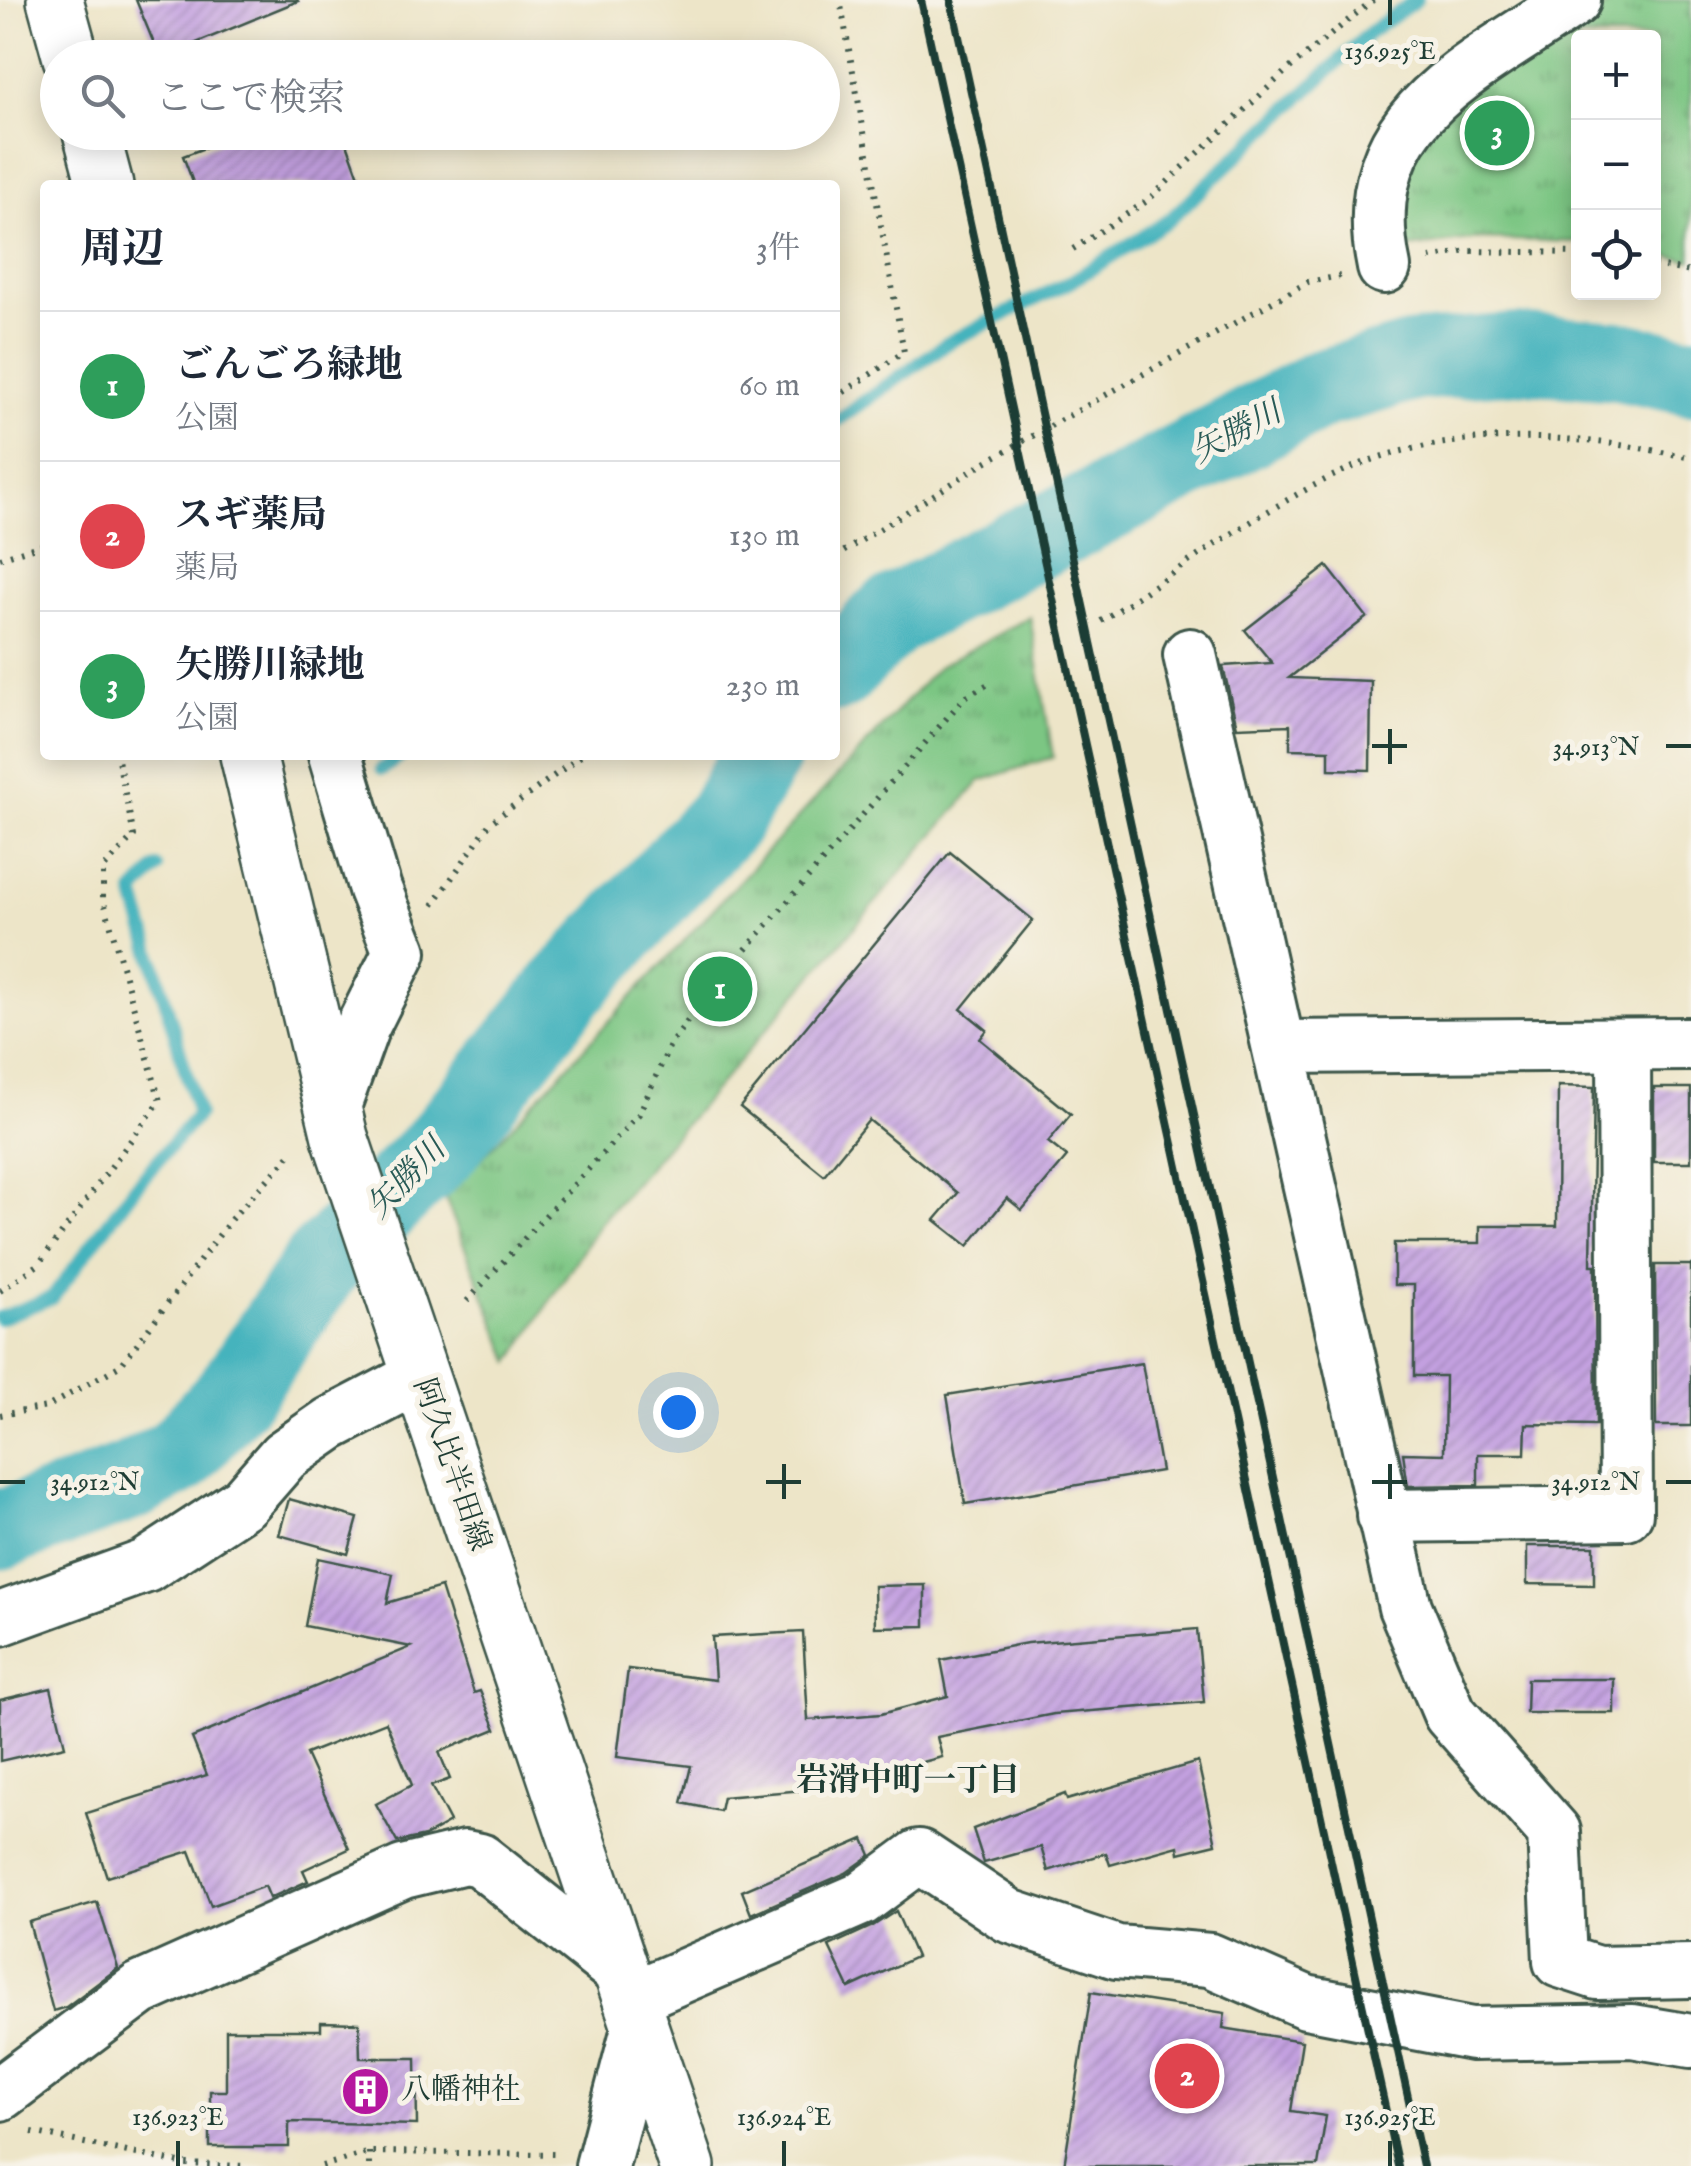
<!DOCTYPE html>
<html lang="ja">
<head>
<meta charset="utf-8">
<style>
	body { margin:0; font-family:"IM FELL English","Noto Serif JP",serif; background:#f2f2f3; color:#1f2937 }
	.controls { position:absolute; right:30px; top:30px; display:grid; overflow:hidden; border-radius:10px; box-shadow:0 5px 25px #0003 }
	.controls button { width:90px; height:90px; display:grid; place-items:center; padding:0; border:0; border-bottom:2px solid #e0e1e3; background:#fff; color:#1f2937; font:50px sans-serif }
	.you { position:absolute; left:678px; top:1412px; width:35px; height:35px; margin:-25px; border:8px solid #fff; border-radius:50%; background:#1a73e8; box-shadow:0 0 0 15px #1a73e833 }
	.badge { display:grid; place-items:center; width:65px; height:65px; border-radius:50%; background:#0b8043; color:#fff; font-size:32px; font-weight:700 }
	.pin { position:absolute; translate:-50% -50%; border:5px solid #fff; box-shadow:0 2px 10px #0006 }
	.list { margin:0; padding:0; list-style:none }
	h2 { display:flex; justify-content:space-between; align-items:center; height:130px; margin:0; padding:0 40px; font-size:42px }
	h2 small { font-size:32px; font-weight:400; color:#747a83 }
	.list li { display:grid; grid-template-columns:65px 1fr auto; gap:30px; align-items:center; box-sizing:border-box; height:150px; padding:0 40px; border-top:2px solid #e0e1e3 }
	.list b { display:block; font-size:38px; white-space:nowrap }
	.list p { margin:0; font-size:32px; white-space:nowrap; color:#747a83 }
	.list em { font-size:32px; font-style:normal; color:#747a83 }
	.icon { flex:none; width:55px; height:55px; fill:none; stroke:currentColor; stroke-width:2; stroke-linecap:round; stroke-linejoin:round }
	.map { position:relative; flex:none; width:1691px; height:2166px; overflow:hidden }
	.search { position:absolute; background:#fff; box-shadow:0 5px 25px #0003; left:40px; top:40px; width:800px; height:110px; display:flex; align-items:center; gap:25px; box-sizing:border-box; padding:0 35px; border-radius:55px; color:#747a83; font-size:38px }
	.panel { position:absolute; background:#fff; box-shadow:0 5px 25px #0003; left:40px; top:180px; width:800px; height:580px; border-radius:10px }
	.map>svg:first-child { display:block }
	.grass { fill:url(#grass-tufts); stroke:#4e825c; stroke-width:2.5 }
	.water { fill:url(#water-waves); stroke:#327878; stroke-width:2.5 }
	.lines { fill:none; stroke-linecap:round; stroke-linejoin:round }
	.stream { stroke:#44b3bd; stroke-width:14 }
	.river { stroke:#44b3bd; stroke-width:80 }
	.building { fill:url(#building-hatch) }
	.minor-casing { stroke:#3e564a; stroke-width:58 }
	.secondary-casing { stroke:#3e564a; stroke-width:60 }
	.path { stroke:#3e564a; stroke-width:6; stroke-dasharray:2.5 8; stroke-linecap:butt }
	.minor { stroke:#fff; stroke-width:52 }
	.secondary { stroke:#fff; stroke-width:55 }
	.rail { stroke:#1f3d34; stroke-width:8 }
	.ticks { fill:none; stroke:#1f3d34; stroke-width:4 }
	.labels { text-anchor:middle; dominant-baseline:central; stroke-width:10; stroke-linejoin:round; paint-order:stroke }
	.street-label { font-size:30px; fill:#1f3d34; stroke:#f7f3e8 }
	.poi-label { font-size:30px; fill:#1f3d34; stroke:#f7f3e8; text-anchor:start }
	.water-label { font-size:32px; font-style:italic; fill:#285a56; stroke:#f7f3e8 }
	.neighbourhood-label { font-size:32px; font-weight:bold; fill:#1f3d34; stroke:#f7f3e8 }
	.ticks-label { font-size:25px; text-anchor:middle; fill:#1f3d34; stroke:#f7f3e8; stroke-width:10; stroke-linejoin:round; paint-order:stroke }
</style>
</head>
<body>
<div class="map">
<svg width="1691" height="2166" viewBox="0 0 1691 2166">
	<defs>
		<pattern id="grass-tufts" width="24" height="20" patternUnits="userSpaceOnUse" patternTransform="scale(2.5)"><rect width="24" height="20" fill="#7cc683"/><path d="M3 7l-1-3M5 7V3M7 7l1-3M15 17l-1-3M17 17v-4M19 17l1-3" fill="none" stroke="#65a26c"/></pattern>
		<pattern id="water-waves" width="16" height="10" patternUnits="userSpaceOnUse" patternTransform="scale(2.5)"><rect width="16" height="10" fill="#44b3bd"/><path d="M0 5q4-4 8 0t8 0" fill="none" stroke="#38939a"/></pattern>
		<pattern id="building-hatch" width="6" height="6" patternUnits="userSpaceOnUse" patternTransform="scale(2.5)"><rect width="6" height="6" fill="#c4a1e1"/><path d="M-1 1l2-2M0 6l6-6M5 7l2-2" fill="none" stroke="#9f84b7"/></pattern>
	</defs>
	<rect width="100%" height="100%" fill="#f7f3e8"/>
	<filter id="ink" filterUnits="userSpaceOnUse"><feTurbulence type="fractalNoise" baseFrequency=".01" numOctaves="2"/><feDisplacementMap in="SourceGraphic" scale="20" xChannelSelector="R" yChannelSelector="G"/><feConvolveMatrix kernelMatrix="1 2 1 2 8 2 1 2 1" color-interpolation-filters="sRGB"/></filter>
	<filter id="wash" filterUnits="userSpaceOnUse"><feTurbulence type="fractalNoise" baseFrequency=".0048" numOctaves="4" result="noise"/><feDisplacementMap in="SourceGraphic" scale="40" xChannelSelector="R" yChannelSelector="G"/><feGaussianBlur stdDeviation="2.25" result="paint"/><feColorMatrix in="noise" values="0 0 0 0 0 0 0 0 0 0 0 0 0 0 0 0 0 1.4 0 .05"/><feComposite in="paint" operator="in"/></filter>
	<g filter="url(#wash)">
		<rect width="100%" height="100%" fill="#ede5c8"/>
		<g class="grass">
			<path d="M1616 0H1691V260L1654 253V38H1578V242L1479 239 1391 250 1387 221 1429 115Z"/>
			<path d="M1030 617 1053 757 980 781 600 1223 511 1362 445 1198 938 667Z"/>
		</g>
		<path class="water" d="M1586 319 1691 342V402L1416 356Z"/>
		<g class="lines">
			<g class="stream">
				<path d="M835 422 949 342 1072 281 1170 219 1369 33 1416 0"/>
				<path d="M382 769 402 755"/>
				<path d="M0 1318 53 1297 135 1187 198 1114 134 893 157 868"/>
			</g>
			<g class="river">
				<path d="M835 673 890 617 1321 389 1416 361 1517 353 1618 361 1691 376"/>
				<path d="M0 1530 131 1481 178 1456 234 1394 322 1264 438 1150 570 984 724 819 761 755"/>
			</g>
		</g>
		<g id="blocks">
			<g class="building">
				<path d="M136 0H297L298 1 160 58Z"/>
				<path d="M247 132H343L362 185H194L183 156Z"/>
				<path d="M1327 566 1367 617 1289 678 1371 681 1370 770 1329 769V750L1290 749V725L1237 727 1223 666 1272 663 1245 630Z"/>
				<path d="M950 852 1033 920 961 1009 987 1030 980 1039 1071 1114 1048 1142 1067 1157 1022 1210 1007 1198 968 1246 935 1220 958 1193 869 1120 824 1175 740 1107Z"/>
				<path d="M1558 1086 1594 1087 1591 1265H1595L1596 1425 1526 1424 1525 1454H1478V1485L1408 1486 1403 1453 1444 1454 1445 1376H1414V1285H1394V1243H1480V1226H1557Z"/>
				<rect x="1654" y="1088" width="37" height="74"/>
				<path d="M1655 1265H1691V1426H1656Z"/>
				<path d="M1142 1363 1161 1471 965 1504 947 1395Z"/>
				<path d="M289 1499 358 1518 348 1554 279 1535Z"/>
				<path d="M1527 1546H1594V1585L1527 1584Z"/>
				<path d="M318 1558 393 1574 387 1603 441 1587 474 1693 480 1691 496 1729 439 1752 450 1779 431 1786 450 1822 425 1836 397 1842 376 1804 412 1785 386 1722 306 1754 349 1849 303 1870 308 1881 270 1898 265 1886 211 1906 190 1851 107 1877 86 1813 207 1775 192 1738 411 1647 305 1626Z"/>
				<path d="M925 1585V1626L875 1627 874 1586Z"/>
				<path d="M1197 1629 1204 1702 1054 1714 937 1737 942 1757 861 1778 864 1785 723 1797 720 1811 682 1803 691 1766 617 1757 628 1669 715 1680 712 1637 803 1632 808 1720 881 1714 948 1696 941 1660 1027 1643Z"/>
				<path d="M1527 1679H1614V1713H1526Z"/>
				<path d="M51 1688 65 1746 0 1761V1700Z"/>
				<path d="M1198 1762 1216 1844 1179 1853 1178 1846 1110 1865 1106 1853 1048 1871 1041 1847 984 1863 973 1829 1065 1794 1067 1800Z"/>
				<path d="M864 1839 871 1855 846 1873 751 1914 742 1891Z"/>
				<path d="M97 1902 118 1968 66 2007 53 2011 29 1922Z"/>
				<path d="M896 1911 916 1957 849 1988 829 1946 873 1926Z"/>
				<path d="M1091 1992 1225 2013 1223 2028 1302 2041 1291 2111 1326 2116 1318 2166H1064Z"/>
				<path d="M321 2022 359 2023 360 2058H416L417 2125 289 2122V2147H210V2091H226V2030H321Z"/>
			</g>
		</g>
	</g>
	<g filter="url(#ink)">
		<use href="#blocks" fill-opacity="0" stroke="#3e564a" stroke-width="2.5"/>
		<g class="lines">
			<defs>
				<g id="minor">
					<path d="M1384 267C1352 116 1469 73 1574 0"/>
					<path d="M1190 655 1405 1607 1450 1714 1554 1832 1560 1961 1597 1973 1691 1971"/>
					<path d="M1279 1047 1691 1044"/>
					<path d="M333 1109 363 1026 400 952 375 889 335 755"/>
					<path d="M1383 1516 1626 1513 1624 1045"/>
					<path d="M0 1619 146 1566 244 1502 284 1456 330 1424 420 1377"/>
					<path d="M630 1999 861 1899 919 1856 1009 1916 1117 1952 1210 1960 1306 2002 1472 2034 1632 2031 1691 2041"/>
					<path d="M0 2094 140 1989 403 1872 465 1857 480 1860 620 1971"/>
					<path d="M602 2166 639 2025"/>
				</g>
				<g id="secondary">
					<path d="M55 0 71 58"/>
					<path d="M91 132 105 185"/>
					<path d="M248 755 340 1137 687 2166"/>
				</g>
			</defs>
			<use href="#minor" class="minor-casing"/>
			<use href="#secondary" class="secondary-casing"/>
			<g class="path">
				<path d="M1073 249 1147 201 1285 72 1373 0"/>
				<path d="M1430 258 1467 251 1578 253"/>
				<path d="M1654 265 1691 272"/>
				<path d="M835 398 904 352 840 0"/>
				<path d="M835 557 986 462 1308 282 1340 276"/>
				<path d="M0 558 45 544"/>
				<path d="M1101 621C1181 569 1300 479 1390 454 1490 428 1592 436 1691 458"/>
				<path d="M433 905 490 823 582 755"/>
				<path d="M0 1291 38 1265 160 1101 103 898V869L134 836 117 755"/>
				<path d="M467 1301 639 1114 671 1043 715 985 965 697 990 683"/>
				<path d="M0 1415 47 1407 121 1365 232 1218 294 1151"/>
				<path d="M32 2132 185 2164 247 2166"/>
				<path d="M369 2152V2166"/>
				<path d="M322 2166 369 2152 557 2154"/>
			</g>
			<use href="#minor" class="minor"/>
			<use href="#secondary" class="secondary"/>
			<g class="rail">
				<path d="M921 0 1398 2166"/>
				<path d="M951 0 1423 2166"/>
			</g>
		</g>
	</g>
	<path class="ticks" d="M1390 0V25M1390 729V764M1372 746H1407M1666 746H1691M784 1464V1499M1390 1464V1499M0 1482H25M766 1482H801M1372 1482H1407M1666 1482H1691M178 2141V2166M784 2141V2166M1390 2141V2166"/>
	<defs>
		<symbol id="building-disc" viewBox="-11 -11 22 22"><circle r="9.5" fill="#b5179e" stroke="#f7f3e8"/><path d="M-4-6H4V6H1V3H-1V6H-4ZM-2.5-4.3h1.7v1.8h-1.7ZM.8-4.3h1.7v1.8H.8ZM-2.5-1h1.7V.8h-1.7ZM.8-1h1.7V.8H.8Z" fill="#fff"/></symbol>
	</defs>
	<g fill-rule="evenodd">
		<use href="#building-disc" x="338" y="2064" width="55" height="55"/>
	</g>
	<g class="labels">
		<g class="street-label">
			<text transform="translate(451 1465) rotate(71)">阿久比半田線</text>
		</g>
		<g class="poi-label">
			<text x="401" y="2091">八幡神社</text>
		</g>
		<g class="water-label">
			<text transform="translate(1237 433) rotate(-28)">矢勝川</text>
			<text transform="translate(407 1179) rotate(-46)">矢勝川</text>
		</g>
		<g class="neighbourhood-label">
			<text x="908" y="1781">岩滑中町一丁目</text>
		</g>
	</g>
	<g class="ticks-label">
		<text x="1390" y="59">136.925°E</text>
		<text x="1596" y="755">34.913°N</text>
		<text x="95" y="1490">34.912°N</text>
		<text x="1596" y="1490">34.912°N</text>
		<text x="178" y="2125">136.923°E</text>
		<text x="784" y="2125">136.924°E</text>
		<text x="1390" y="2125">136.925°E</text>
	</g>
</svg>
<div class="controls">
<button>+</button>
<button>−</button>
<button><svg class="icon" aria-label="locate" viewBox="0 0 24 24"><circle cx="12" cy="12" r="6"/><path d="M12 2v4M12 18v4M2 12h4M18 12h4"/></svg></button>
</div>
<div class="you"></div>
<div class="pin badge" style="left:720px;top:989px;background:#2e9e5b">1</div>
<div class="pin badge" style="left:1187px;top:2076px;background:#e0444e">2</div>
<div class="pin badge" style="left:1497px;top:133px;background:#2e9e5b">3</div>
<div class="search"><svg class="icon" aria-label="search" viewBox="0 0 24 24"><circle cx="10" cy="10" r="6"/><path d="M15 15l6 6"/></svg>ここで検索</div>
<section class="panel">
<h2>周辺<small>3件</small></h2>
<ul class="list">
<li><span class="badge" style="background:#2e9e5b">1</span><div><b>ごんごろ緑地</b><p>公園</p></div><em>60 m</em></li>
<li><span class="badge" style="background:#e0444e">2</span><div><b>スギ薬局</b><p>薬局</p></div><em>130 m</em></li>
<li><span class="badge" style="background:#2e9e5b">3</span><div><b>矢勝川緑地</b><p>公園</p></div><em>230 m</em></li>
</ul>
</section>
</div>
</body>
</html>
